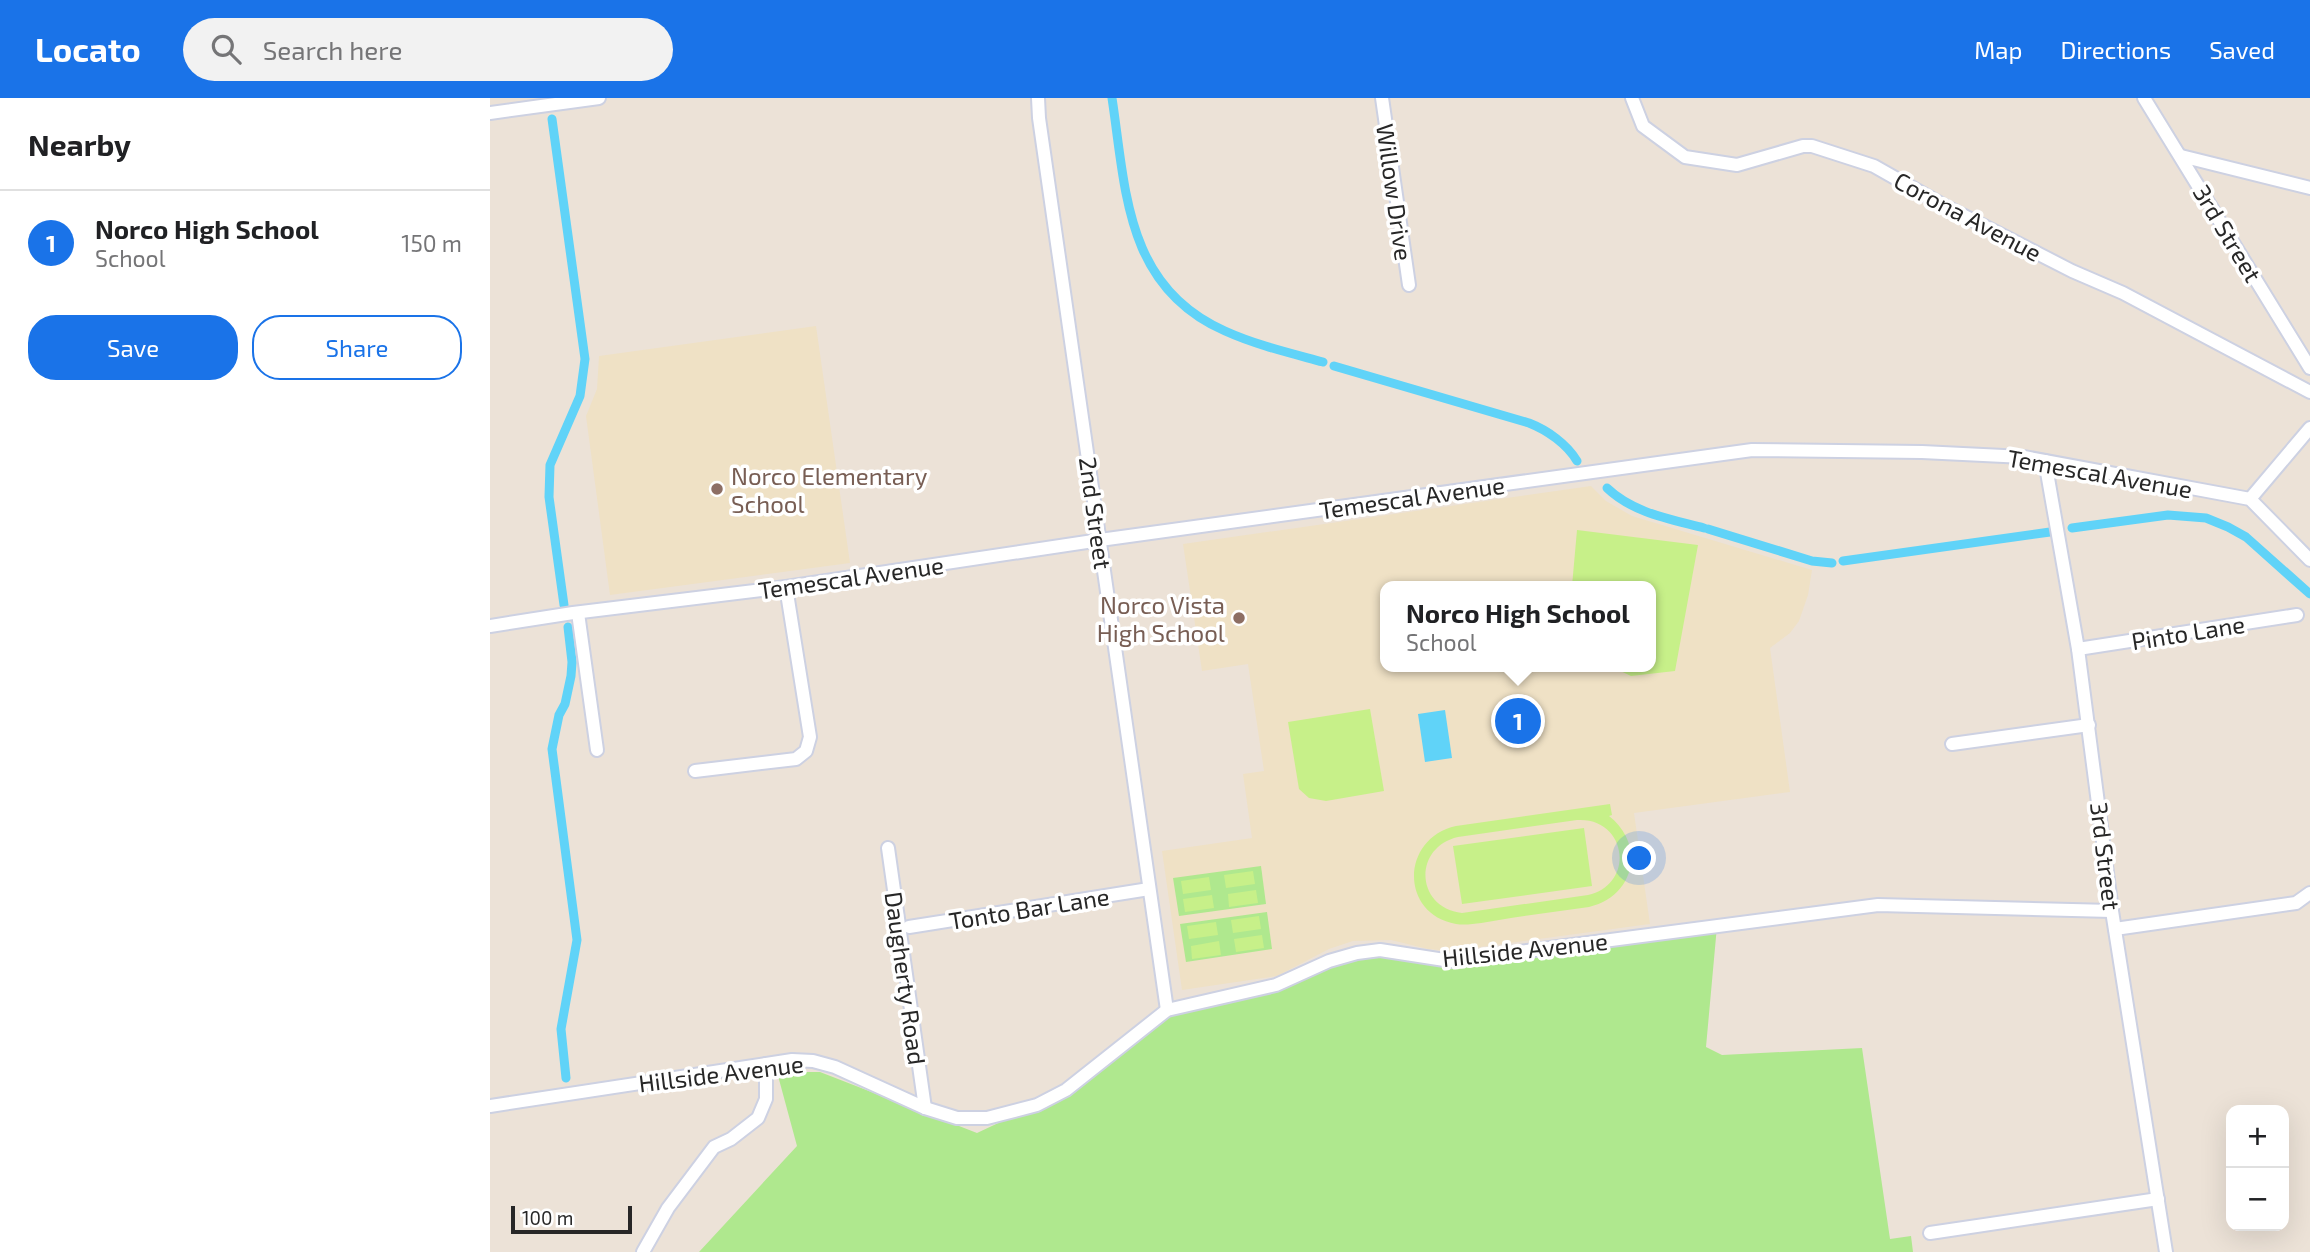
<!DOCTYPE html>
<html lang="en">
<head>
<meta charset="utf-8">
<style>
	body { margin:0; font-family:"Exo 2",sans-serif; background:#f2f2f2; color:#202124 }
	.controls { position:absolute; right:21px; bottom:21px; display:grid; overflow:hidden; border-radius:14px; box-shadow:0 7px 28px #0002 }
	.controls button { width:63px; height:63px; display:grid; place-items:center; padding:0; border:0; border-bottom:2px solid #e0e0e0; background:#fff; color:#202124; font:35px sans-serif }
	.scale { position:absolute; left:21px; bottom:18px; width:121px; box-sizing:border-box; padding-left:7px; border:4px solid #272727; border-top:0; font-size:19px; line-height:24px; white-space:nowrap; color:#272727; -webkit-text-stroke:5px #fff; paint-order:stroke }
	.you { position:absolute; left:1150px; top:761px; width:24px; height:24px; margin:-18px; border:5px solid #fff; border-radius:50%; background:#1a73e8; box-shadow:0 0 0 10px #1a73e833 }
	.badge { display:grid; place-items:center; width:46px; height:46px; border-radius:50%; background:#1a73e8; color:#fff; font-size:23px; font-weight:700 }
	.pin { position:absolute; translate:-50% -50%; border:4px solid #fff; box-shadow:0 2px 7px #0006 }
	.popup { position:absolute; left:890px; top:483px; width:276px; height:91px; box-sizing:border-box; display:grid; place-content:center; border-radius:14px; background:#fff; filter:drop-shadow(0 2px 5px #0005); font-size:23px; white-space:nowrap; color:#757577 }
	.popup b { font-size:26px; color:#202124 }
	.popup::after { content:''; position:absolute; left:50%; top:100%; margin-left:-14px; border:14px solid transparent; border-top-color:#fff }
	.list { margin:0; padding:0; list-style:none }
	h2 { display:flex; justify-content:space-between; align-items:center; height:91px; margin:0; padding:0 28px; font-size:30px }
	h2 small { font-size:23px; font-weight:400; color:#757577 }
	.list li { display:grid; grid-template-columns:46px 1fr auto; gap:21px; align-items:center; box-sizing:border-box; height:105px; padding:0 28px; border-top:2px solid #e0e0e0 }
	.list b { display:block; font-size:26px; white-space:nowrap }
	.list p { margin:0; font-size:23px; white-space:nowrap; color:#757577 }
	.list em { font-size:23px; font-style:normal; color:#757577 }
	.actions { display:flex; gap:14px; padding:21px 28px }
	.actions a { flex:1; padding:16px 0; border:2px solid #1a73e8; border-radius:28px; text-align:center; font-size:24px; color:#1a73e8 }
	.actions .main { background:#1a73e8; color:#fff }
	.icon { flex:none; width:38px; height:38px; fill:none; stroke:currentColor; stroke-width:2; stroke-linecap:round; stroke-linejoin:round }
	.map { position:relative; flex:none; width:1820px; height:1154px; overflow:hidden }
	header { display:flex; align-items:center; gap:42px; box-sizing:border-box; height:98px; padding:0 35px; background:#1a73e8; color:#fff }
	header strong { font-size:33px }
	nav { display:flex; gap:38px; margin-inline-start:auto; font-size:24px }
	.search { width:490px; height:63px; background:#f2f2f2; display:flex; align-items:center; gap:18px; box-sizing:border-box; padding:0 24px; border-radius:38px; color:#757577; font-size:26px }
	main { display:flex }
	aside { flex:1; background:#fff }
	.map>svg:first-child { display:block }
	.education { fill:#efe1c5; fill-rule:evenodd }
	.green { fill:#afe88e }
	.pitch { fill:#c7f089; fill-rule:evenodd }
	.water { fill:#60d3f8 }
	.lines { fill:none; stroke-linecap:round; stroke-linejoin:round }
	.canal { stroke:#60d3f8; stroke-width:9 }
	.minor-casing { stroke:#cdd1e2; stroke-width:16 }
	.minor { stroke:#fff; stroke-width:12 }
	.education-dot { fill:#8d6e63; stroke:#fff; stroke-width:2.5 }
	.labels { text-anchor:middle; dominant-baseline:central; stroke-width:7; stroke-linejoin:round; paint-order:stroke }
	.street-label { font-size:24px; fill:#272727; stroke:#fff }
	.education-label { font-size:24px; fill:#785e54; stroke:#fff; text-anchor:start }
</style>
</head>
<body>
<header>
<strong>Locato</strong>
<div class="search"><svg class="icon" aria-label="search" viewBox="0 0 24 24"><circle cx="10" cy="10" r="6"/><path d="M15 15l6 6"/></svg>Search here</div>
<nav><a>Map</a><a>Directions</a><a>Saved</a></nav>
</header>
<main>
<aside>
<h2>Nearby<small></small></h2>
<ul class="list">
<li><span class="badge">1</span><div><b>Norco High School</b><p>School</p></div><em>150 m</em></li>
</ul>
<div class="actions"><a class="main">Save</a><a>Share</a></div>
</aside>
<div class="map">
<svg width="1820" height="1154" viewBox="0 0 1820 1154">
	<rect width="100%" height="100%" fill="#ece2d7"/>
	<g class="education">
		<path d="M326 228 360 465 120 497 96 318 107 291 109 258Z"/>
		<path d="M1101 388 1116 403 1142 418 1322 472 1318 497 1309 523 1300 535 1280 550 1300 694 1144 715 1160 826 960 853 938 851 901 842 863 843 839 851 787 878 692 892 672 753 762 740 753 676 774 673 758 566 712 573 693 446ZM895 488H1161V569H895Z"/>
	</g>
	<g class="green">
		<path d="M771 768 776 806 689 818 683 780Z"/>
		<path d="M777 814 782 851 696 864 690 826Z"/>
		<path d="M1227 828 1216 949 1232 957 1372 950 1400 1141 1421 1138 1423 1154H209L307 1048 287 974H330L487 1035 547 1007 677 912 786 887 867 855 961 863Z"/>
	</g>
	<g class="pitch">
		<path d="M1087 432 1208 447 1185 573 1141 578 1122 569H1161V488H1082Z"/>
		<path d="M880 611 894 693 836 703 819 700 809 691 798 624Z"/>
		<path d="M1120 706 1122 717 1119 718C1156 747 1145 798 1099 809 1069 813 1039 817 1009 822 995 824 979 828 966 826 909 816 911 740 966 728ZM1087 722C1137 719 1146 786 1098 797L972 815C926 810 922 750 968 739Z"/>
		<path d="M1094 730 1102 788 972 806 963 748Z"/>
		<path d="M763 773 765 786 736 790 734 777Z"/>
		<path d="M719 779 721 792 693 796 691 783Z"/>
		<path d="M766 792 768 805 739 809 738 796Z"/>
		<path d="M722 797 724 810 695 814 693 801Z"/>
		<path d="M769 818 771 831 743 835 741 822Z"/>
		<path d="M726 824 728 837 699 841 697 828Z"/>
		<path d="M772 837 774 850 746 854 744 841Z"/>
		<path d="M729 843 731 857 702 861 701 848Z"/>
	</g>
	<path class="water" d="M955 612 962 660 935 664 928 616Z"/>
	<g class="lines">
		<g class="canal">
			<path d="M622 0C636 92 635 189 735 233 766 247 800 255 833 264"/>
			<path d="M62 21 95 261 90 298 60 367 59 399 74 507"/>
			<path d="M844 268 1039 325C1057 332 1077 346 1087 363"/>
			<path d="M1117 390C1143 415 1180 421 1214 430"/>
			<path d="M1582 430 1678 417 1716 420 1738 429 1756 439 1820 496"/>
			<path d="M1218 431 1322 463 1342 465"/>
			<path d="M1353 463 1560 434"/>
			<path d="M76 980 71 931 87 842 62 651 69 617 75 606 81 578 82 564 78 529"/>
		</g>
		<defs>
			<g id="minor">
				<path d="M548 0 549 20 677 912"/>
				<path d="M892 0 919 187"/>
				<path d="M1142 0 1153 28 1195 59 1247 67 1313 48H1322L1384 68 1451 106 1582 173 1633 195 1820 294"/>
				<path d="M1654 0 1820 270"/>
				<path d="M0 15 109 0"/>
				<path d="M1691 58 1820 90"/>
				<path d="M1555 363 1588 551 1622 813 1676 1154"/>
				<path d="M1760 401 1820 330"/>
				<path d="M88 515 107 652"/>
				<path d="M0 528 83 515 296 489 610 442 1262 352 1432 354 1534 359 1760 401 1820 462"/>
				<path d="M1588 551 1807 517"/>
				<path d="M1462 646 1599 627"/>
				<path d="M205 673 306 661 316 653 320 639 296 489"/>
				<path d="M398 750 435 1010"/>
				<path d="M419 829 659 791"/>
				<path d="M1625 831 1806 805 1820 795"/>
				<path d="M0 1008 302 962 323 963 345 969 435 1010 467 1020H497L547 1007 576 992 677 912 786 887 839 863 867 855 890 852 961 863 1388 807 1622 813"/>
				<path d="M1440 1135 1668 1101"/>
				<path d="M153 1154 178 1110 224 1049 241 1041 268 1020 276 1001V966"/>
			</g>
		</defs>
		<use href="#minor" class="minor-casing"/>
		<use href="#minor" class="minor"/>
	</g>
	<g class="education-dot">
		<circle cx="227" cy="391" r="7"/>
		<circle cx="749" cy="520" r="7"/>
	</g>
	<g class="labels">
		<g class="street-label">
			<text transform="translate(905 94) rotate(82)">Willow Drive</text>
			<text transform="translate(1478 118) rotate(28)">Corona Avenue</text>
			<text transform="translate(1738 135) rotate(59)">3rd Street</text>
			<text transform="translate(1610 375) rotate(10)">Temescal Avenue</text>
			<text transform="translate(922 399) rotate(-8)">Temescal Avenue</text>
			<text transform="translate(606 415) rotate(82)">2nd Street</text>
			<text transform="translate(361 479) rotate(-8)">Temescal Avenue</text>
			<text transform="translate(1698 534) rotate(-9)">Pinto Lane</text>
			<text transform="translate(1616 758) rotate(83)">3rd Street</text>
			<text transform="translate(539 810) rotate(-9)">Tonto Bar Lane</text>
			<text transform="translate(1035 851) rotate(-6)">Hillside Avenue</text>
			<text transform="translate(416 880) rotate(82)">Daugherty Road</text>
			<text transform="translate(231 975) rotate(-7)">Hillside Avenue</text>
		</g>
		<g class="education-label">
			<text x="241" y="377">Norco Elementary<tspan x="241" dy="28">School</tspan></text>
			<text x="735" y="506" text-anchor="end">Norco Vista<tspan x="735" dy="28">High School</tspan></text>
		</g>
	</g>
</svg>
<div class="controls">
<button>+</button>
<button>−</button>
</div>
<div class="scale">100 m</div>
<div class="you"></div>
<div class="pin badge" style="left:1028px;top:623px">1</div>
<div class="popup"><b>Norco High School</b>School</div>
</div>
</main>
</body>
</html>
